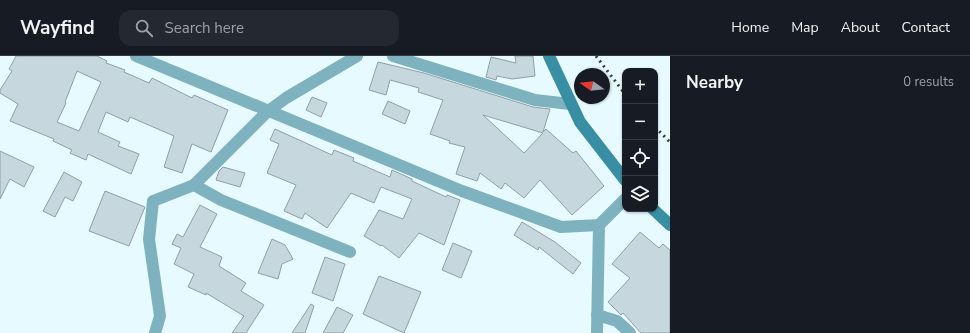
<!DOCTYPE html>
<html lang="en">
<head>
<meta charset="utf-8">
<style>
	body { margin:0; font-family:"Nunito Sans",sans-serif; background:#242831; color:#f1f3f6 }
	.controls { position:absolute; right:12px; top:12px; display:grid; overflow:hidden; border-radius:8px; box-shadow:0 1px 3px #0004 }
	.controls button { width:36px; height:36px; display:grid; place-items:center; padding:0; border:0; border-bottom:1px solid #363941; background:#171b24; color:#f1f3f6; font:20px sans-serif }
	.compass { position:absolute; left:574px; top:12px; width:36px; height:36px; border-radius:50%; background:#171b24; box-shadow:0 1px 3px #0004; rotate:285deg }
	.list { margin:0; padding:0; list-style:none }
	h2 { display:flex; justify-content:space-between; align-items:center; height:52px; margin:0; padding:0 16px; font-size:17px }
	h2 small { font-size:13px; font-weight:400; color:#9ea1a6 }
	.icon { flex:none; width:22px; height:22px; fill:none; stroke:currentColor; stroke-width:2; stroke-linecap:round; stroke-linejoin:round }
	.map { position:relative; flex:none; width:670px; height:277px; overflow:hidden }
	header { display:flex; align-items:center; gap:24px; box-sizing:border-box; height:56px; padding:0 20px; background:#171b24; border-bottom:1px solid #363941 }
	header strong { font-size:19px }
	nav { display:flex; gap:22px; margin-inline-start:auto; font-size:14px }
	.search { width:280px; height:36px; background:#242831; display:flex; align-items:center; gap:10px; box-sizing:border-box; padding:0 14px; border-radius:12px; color:#9ea1a6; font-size:15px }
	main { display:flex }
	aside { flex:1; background:#171b24 }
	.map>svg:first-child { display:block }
	.building { fill:#c6d8dd; stroke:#8ea0a4; fill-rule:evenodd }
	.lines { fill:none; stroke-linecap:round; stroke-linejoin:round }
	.street { stroke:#7eb2bf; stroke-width:12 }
	.secondary { stroke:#388fa3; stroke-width:12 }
	.rail { stroke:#333d3e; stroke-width:3; stroke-dasharray:2 4; stroke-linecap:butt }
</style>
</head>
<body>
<header>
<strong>Wayfind</strong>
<div class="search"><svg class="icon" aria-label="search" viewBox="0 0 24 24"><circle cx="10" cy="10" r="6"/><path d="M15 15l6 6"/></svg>Search here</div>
<nav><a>Home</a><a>Map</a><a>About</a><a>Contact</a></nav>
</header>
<main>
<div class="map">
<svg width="670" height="277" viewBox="0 0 670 277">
	<rect width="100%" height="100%" fill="#e7faff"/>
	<g class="building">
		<path d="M16 0H97L107 5 106 7 125 14 124 16 149 27 152 22 192 42 194 39 228 54 211 96 192 88 182 117 164 111 174 80 130 61 128 66 106 56 98 76 120 86 118 90 139 98 131 118 88 98 86 104 70 97 72 94 53 85 54 83 10 65 18 48 0 37V34L12 15 9 13ZM77 15 101 26 79 75 57 66 66 47 65 46Z"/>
		<path d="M515 0H533L535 20 512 23 497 20 496 24 486 21 491 1 516 7Z"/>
		<path d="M378 6 424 17 533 51 550 53 543 76 546 73 573 97 576 95 604 130 572 159 540 124 524 142 505 127 501 133 480 117 477 125 456 118 465 91 449 87 450 85 430 78 443 44 418 36 419 32 390 24 386 39 369 34ZM483 59 543 77 524 97Z"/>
		<path d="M312 41 327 47 321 61 306 54Z"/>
		<path d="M388 45 410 55 405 68 382 58Z"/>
		<path d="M275 73 332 99 334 94 354 102 353 105 390 121 392 114 412 123V125L446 141 447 139 460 144 444 189 419 177 399 202 382 189 381 190 364 180 379 154 403 163 412 143 381 131 374 147 351 137 327 172 305 157 302 163 284 155 296 129 267 117 279 88 270 84Z"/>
		<path d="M0 95 34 111 24 131 10 123 0 143Z"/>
		<path d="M223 111 245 117 240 131 216 124 219 115Z"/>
		<path d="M64 116 82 126 73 145 65 141 55 161 43 155Z"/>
		<path d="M105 135 145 151 129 190 89 175Z"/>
		<path d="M200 149 217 158 200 191 222 201 219 210 246 227 241 235 264 249 246 277H232L244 260 206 237V239L188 231 194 218 174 208 181 192 172 188 177 178 183 181Z"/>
		<path d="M522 166 555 186 581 207 573 218 539 191 538 194 514 179Z"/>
		<path d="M640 176 659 192 663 188 670 194V277H641L623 257 621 259 608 246 630 222 612 208Z"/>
		<path d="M272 183 285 189 293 203 282 208 278 223 258 217Z"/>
		<path d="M453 187 472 195 461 222 442 214Z"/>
		<path d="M325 201 345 208 333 245 312 237Z"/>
		<path d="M379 220 421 236 404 277 363 258Z"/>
		<path d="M311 248 314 250 305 277H292Z"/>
		<path d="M337 251 353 259 343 277H323Z"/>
	</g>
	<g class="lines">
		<g class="street">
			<path d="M136 0 462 135 561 171 599 169"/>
			<path d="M393 0 535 44 570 48"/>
			<path d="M194 129 221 144 350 196"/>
			<path d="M597 259 617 265 630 277"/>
			<path d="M155 277 160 260 149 183 153 145 194 129 267 56 286 42 357 0"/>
			<path d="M597 277 599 169 625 143"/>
		</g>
		<g class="secondary">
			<path d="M549 0 580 66 625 124"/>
			<path d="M653 153 670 169"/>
		</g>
		<g class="rail">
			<path d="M596 0 625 38"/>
			<path d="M655 71 670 86"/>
		</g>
	</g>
</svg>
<div class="controls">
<button>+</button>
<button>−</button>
<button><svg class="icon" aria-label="locate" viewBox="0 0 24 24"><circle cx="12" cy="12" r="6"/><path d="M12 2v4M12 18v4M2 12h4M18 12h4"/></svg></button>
<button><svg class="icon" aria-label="layers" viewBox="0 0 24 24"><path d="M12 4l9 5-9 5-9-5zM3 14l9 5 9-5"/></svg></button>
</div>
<svg class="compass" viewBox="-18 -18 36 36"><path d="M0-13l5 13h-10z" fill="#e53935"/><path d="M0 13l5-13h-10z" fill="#9ea1a6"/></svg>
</div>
<aside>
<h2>Nearby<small>0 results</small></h2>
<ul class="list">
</ul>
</aside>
</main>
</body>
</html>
